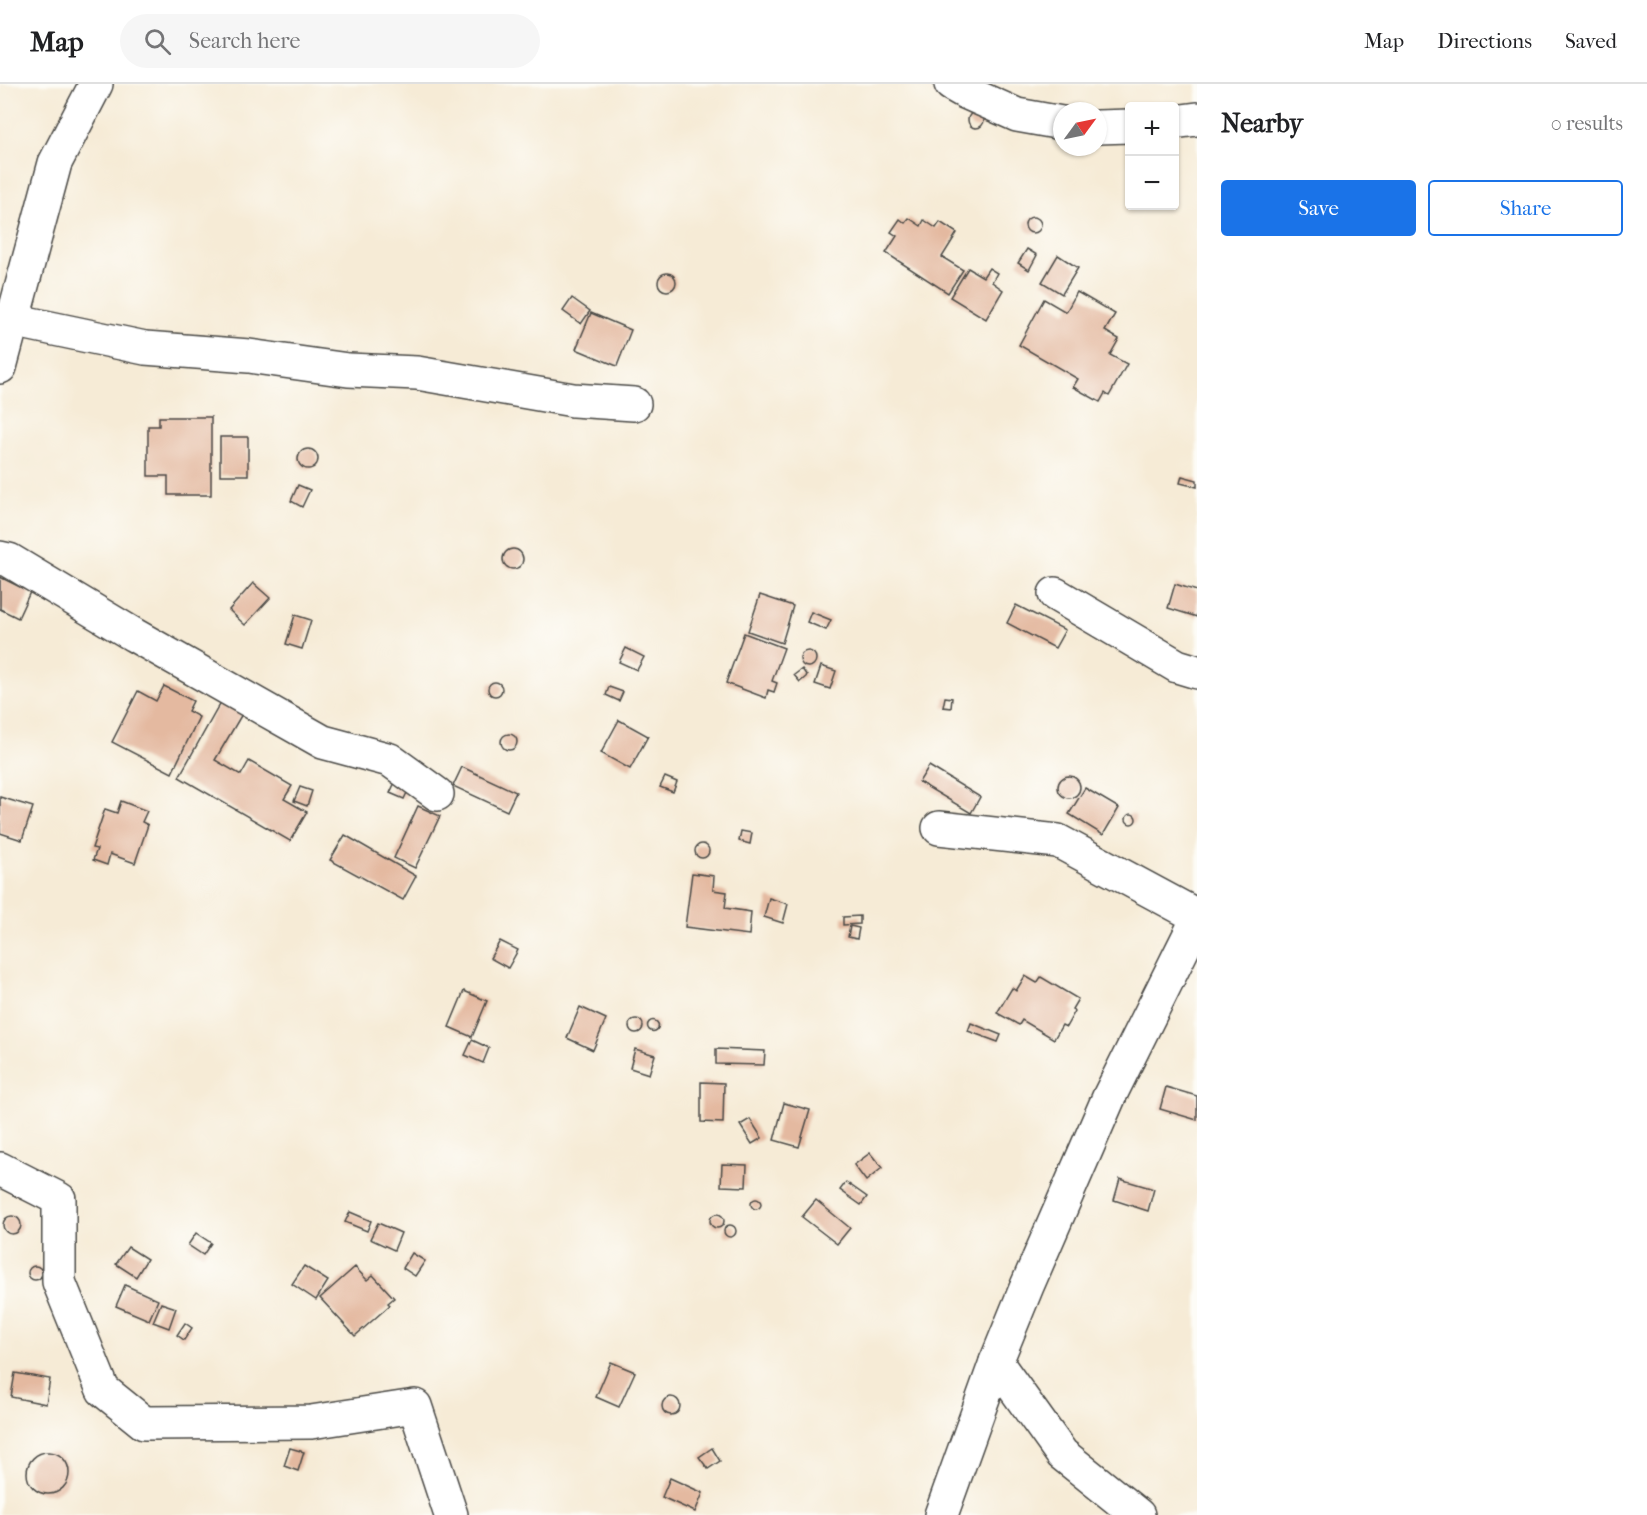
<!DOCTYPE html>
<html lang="en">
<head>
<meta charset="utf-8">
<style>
	body { margin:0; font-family:"IM FELL French Canon",serif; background:#f6f6f6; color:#202124 }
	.controls { position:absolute; right:18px; top:18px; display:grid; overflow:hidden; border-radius:6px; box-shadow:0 2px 4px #0004 }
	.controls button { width:54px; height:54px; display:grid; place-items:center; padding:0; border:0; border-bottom:2px solid #e0e0e0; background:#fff; color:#202124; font:30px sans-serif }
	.compass { position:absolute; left:1053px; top:18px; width:54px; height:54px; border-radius:50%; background:#fff; box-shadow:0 2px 4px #0004; rotate:57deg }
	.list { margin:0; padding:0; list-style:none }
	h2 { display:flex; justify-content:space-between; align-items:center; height:78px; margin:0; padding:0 24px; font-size:26px }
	h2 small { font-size:20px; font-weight:400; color:#757577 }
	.actions { display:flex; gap:12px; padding:18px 24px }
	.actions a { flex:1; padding:14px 0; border:2px solid #1a73e8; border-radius:6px; text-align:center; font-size:21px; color:#1a73e8 }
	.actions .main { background:#1a73e8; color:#fff }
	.icon { flex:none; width:33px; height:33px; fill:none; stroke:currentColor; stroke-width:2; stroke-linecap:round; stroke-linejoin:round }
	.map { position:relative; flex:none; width:1197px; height:1431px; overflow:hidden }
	header { display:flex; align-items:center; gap:36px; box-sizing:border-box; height:84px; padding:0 30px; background:#fff; border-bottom:2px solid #e0e0e0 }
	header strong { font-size:28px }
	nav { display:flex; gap:33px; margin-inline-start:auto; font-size:21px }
	.search { width:420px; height:54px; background:#f6f6f6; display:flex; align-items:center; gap:15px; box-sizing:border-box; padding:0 21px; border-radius:33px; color:#757577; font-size:22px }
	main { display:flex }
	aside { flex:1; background:#fff }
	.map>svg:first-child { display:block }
	.building { fill:#e4b9a0 }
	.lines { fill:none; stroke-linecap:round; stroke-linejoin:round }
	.minor-casing { stroke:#494845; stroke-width:36 }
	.minor { stroke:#fff; stroke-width:33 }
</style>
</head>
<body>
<header>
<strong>Map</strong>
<div class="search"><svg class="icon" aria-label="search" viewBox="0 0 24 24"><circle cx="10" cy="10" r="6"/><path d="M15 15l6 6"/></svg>Search here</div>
<nav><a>Map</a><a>Directions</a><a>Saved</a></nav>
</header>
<main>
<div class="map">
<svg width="1197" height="1431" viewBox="0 0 1197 1431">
	<rect width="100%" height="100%" fill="#fdfcf7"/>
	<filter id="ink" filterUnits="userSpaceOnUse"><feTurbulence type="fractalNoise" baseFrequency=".0167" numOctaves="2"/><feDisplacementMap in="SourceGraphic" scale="12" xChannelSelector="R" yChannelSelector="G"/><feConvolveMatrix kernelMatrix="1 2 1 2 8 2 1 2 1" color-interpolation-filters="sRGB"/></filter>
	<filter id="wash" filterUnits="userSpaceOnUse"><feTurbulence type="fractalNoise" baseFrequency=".008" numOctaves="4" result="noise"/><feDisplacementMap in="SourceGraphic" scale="24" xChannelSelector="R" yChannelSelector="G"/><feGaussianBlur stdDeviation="1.35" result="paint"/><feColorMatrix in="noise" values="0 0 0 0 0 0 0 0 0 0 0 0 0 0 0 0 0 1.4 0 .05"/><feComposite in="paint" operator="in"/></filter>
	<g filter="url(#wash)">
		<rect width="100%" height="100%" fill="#f6ebd6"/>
		<g id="blocks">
			<g class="building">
				<circle cx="976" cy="36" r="8"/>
				<circle cx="1033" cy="141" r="8"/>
				<path d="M909 134 921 142 924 136 936 144 940 138 957 149 942 173 963 186 948 209 886 169 897 152 891 148 900 135 905 139Z"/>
				<path d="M1027 165 1037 171 1029 186 1018 179Z"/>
				<path d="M1058 171 1078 184 1062 210 1042 198Z"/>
				<path d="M968 184 983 193 989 184 997 189 992 198 1003 206 986 235 950 213Z"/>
				<circle cx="667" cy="198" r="9"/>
				<path d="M1077 208 1115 230 1105 247 1119 255 1110 271 1127 280 1109 312 1105 309 1100 318 1073 303 1078 295 1019 261 1044 215 1066 228Z"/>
				<path d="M572 214 590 227 581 240 563 227Z"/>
				<path d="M591 229 631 246 617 282 576 265Z"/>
				<path d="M159 333H211V411H168V392H148V342H159Z"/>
				<rect x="220" y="353" width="28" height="38"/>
				<circle cx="308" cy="375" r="10"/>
				<path d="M1182 392 1197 396V403L1180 399Z"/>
				<path d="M298 401 310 406 302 423 291 417Z"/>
				<circle cx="513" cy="475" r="10"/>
				<path d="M0 493 30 508 18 534 0 525Z"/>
				<path d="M253 499 270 514 245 541 229 526Z"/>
				<path d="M1175 500 1197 507V533L1168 524Z"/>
				<path d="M760 511 793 522 782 559 748 547Z"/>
				<path d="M1016 521 1065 546 1055 564 1007 539Z"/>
				<path d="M811 528 831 536 826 546 807 538Z"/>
				<path d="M295 531 311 536 302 565 286 560Z"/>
				<path d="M744 549 784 564 772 597 777 599 774 608 768 606 766 614 726 599Z"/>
				<path d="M626 564 644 573 637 586 619 578Z"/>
				<circle cx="808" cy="575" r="8"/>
				<path d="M821 582 836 587 830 605 815 600Z"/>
				<path d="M802 585 807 592 800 598 794 591Z"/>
				<circle cx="495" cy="605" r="7"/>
				<path d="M164 602 193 617 188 627 199 633 172 689 112 658 138 607 156 617Z"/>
				<path d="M609 603 623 608 619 617 606 611Z"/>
				<path d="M945 613 952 614 951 624 943 623Z"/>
				<path d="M221 618 242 630 215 676 241 691 249 677 292 702 284 715 307 728 290 757 179 693Z"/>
				<path d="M619 636 648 652 630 685 601 669Z"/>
				<circle cx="509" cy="658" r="8"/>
				<path d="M929 682 980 713 971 729 919 698Z"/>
				<path d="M462 683 516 708 507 727 453 702Z"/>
				<circle cx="1069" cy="703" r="11"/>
				<path d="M665 693 677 698 673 708 660 703Z"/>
				<path d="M397 694 411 700 404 715 390 709Z"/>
				<path d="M300 703 312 707 307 722 294 717Z"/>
				<path d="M1085 704 1119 724 1103 751 1069 730Z"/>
				<path d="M0 713 33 723 22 756 0 749Z"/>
				<path d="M121 717 147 727 142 738 148 741 135 779 110 770 107 781 93 776 97 765 92 764 105 725 117 729Z"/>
				<path d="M418 722 440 732 415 784 394 774Z"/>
				<circle cx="1131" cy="735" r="5"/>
				<path d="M741 747 752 749 750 760 739 757Z"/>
				<path d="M345 751 416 792 403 816 330 776Z"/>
				<circle cx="702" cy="767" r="7"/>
				<path d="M692 789 714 792 713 806 727 808 725 824 751 828 749 851 685 843Z"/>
				<path d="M769 814 788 820 783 839 764 833Z"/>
				<path d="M860 832V840L843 841V833Z"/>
				<path d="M850 842 859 844 857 855 848 853Z"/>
				<path d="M500 857 518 866 508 884 490 874Z"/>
				<path d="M1025 892 1037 899 1041 893 1078 915 1072 925 1075 927 1066 943 1062 941 1054 955 1022 936 1019 941 997 929 1012 904 1016 907Z"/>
				<path d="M464 907 487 917 472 953 449 943Z"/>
				<path d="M580 923 606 935 593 966 567 954Z"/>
				<circle cx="636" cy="942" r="7"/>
				<circle cx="653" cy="942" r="5.5"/>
				<path d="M971 939 1001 951 998 958 968 947Z"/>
				<path d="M472 956 489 964 483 979 465 971Z"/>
				<path d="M635 965 655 971 649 990 630 984Z"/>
				<path d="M716 965 765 967 764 981 716 980Z"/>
				<path d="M701 998 724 999 723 1039 701 1038Z"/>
				<path d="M1166 1003 1197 1012V1036L1160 1025Z"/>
				<path d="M784 1019 810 1026 799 1063 774 1056Z"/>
				<path d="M750 1035 762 1054 752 1060 740 1041Z"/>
				<path d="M870 1069 882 1084 866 1097 854 1081Z"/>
				<path d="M722 1080 747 1081 746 1103 721 1102Z"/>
				<path d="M1120 1095 1154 1105 1148 1127 1114 1116Z"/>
				<path d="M846 1098 867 1113 861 1121 840 1106Z"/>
				<circle cx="756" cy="1120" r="5"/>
				<path d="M816 1116 850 1144 837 1160 802 1133Z"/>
				<path d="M350 1128 371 1137 367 1147 345 1138Z"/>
				<circle cx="717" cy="1137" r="7"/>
				<circle cx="12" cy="1141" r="9"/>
				<path d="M378 1139 401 1149 394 1166 370 1155Z"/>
				<circle cx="730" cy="1147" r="6"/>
				<path d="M196 1149 211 1159 203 1171 188 1161Z"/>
				<path d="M128 1163 147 1175 136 1193 116 1180Z"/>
				<path d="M412 1169 425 1177 415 1192 403 1184Z"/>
				<circle cx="35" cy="1189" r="7"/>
				<path d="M304 1182 328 1197 316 1216 292 1200Z"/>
				<path d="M355 1183 367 1196 373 1191 394 1214 388 1219 390 1221 355 1252 320 1214Z"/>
				<path d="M125 1201 158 1216 149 1236 116 1222Z"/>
				<path d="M161 1219 176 1224 169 1244 153 1238Z"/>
				<path d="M185 1239 192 1244 184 1256 177 1251Z"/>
				<path d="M611 1278 635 1288 619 1323 596 1313Z"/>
				<path d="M15 1289 50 1295 46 1320 11 1313Z"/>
				<circle cx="671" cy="1322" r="9"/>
				<path d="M290 1364 304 1368 298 1387 284 1382Z"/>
				<path d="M712 1364 720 1377 708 1385 699 1373Z"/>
				<circle cx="48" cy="1389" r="21"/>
				<path d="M670 1394 703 1409 695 1428 662 1413Z"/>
			</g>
		</g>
	</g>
	<g filter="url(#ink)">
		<use href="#blocks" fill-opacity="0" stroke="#494845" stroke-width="1.5"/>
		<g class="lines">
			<defs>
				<g id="minor">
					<path d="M951 0 965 8 1017 31 1062 39"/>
					<path d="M1174 38 1197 35"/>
					<path d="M1098 43 1130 42"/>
					<path d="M12 236 145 264 249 272 348 286 417 289 573 316 634 320"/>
					<path d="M0 283 55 79 96 0"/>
					<path d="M0 474 9 476 134 551 323 658 390 676 437 710"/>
					<path d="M1055 510 1177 582 1197 588"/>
					<path d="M939 744 1058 757 1197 832"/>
					<path d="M0 1085 59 1115V1198L103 1306 144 1339 311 1338 415 1322 451 1431"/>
					<path d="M996 1278 1062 1370 1138 1431"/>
					<path d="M941 1431 996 1278 1027 1202 1109 1013 1197 836"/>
				</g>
			</defs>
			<use href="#minor" class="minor-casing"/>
			<use href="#minor" class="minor"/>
		</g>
	</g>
</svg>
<div class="controls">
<button>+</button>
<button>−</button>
</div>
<svg class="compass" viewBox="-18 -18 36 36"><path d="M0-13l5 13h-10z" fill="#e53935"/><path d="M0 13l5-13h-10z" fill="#757577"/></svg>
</div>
<aside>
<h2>Nearby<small>0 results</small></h2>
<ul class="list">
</ul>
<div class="actions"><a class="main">Save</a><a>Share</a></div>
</aside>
</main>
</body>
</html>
